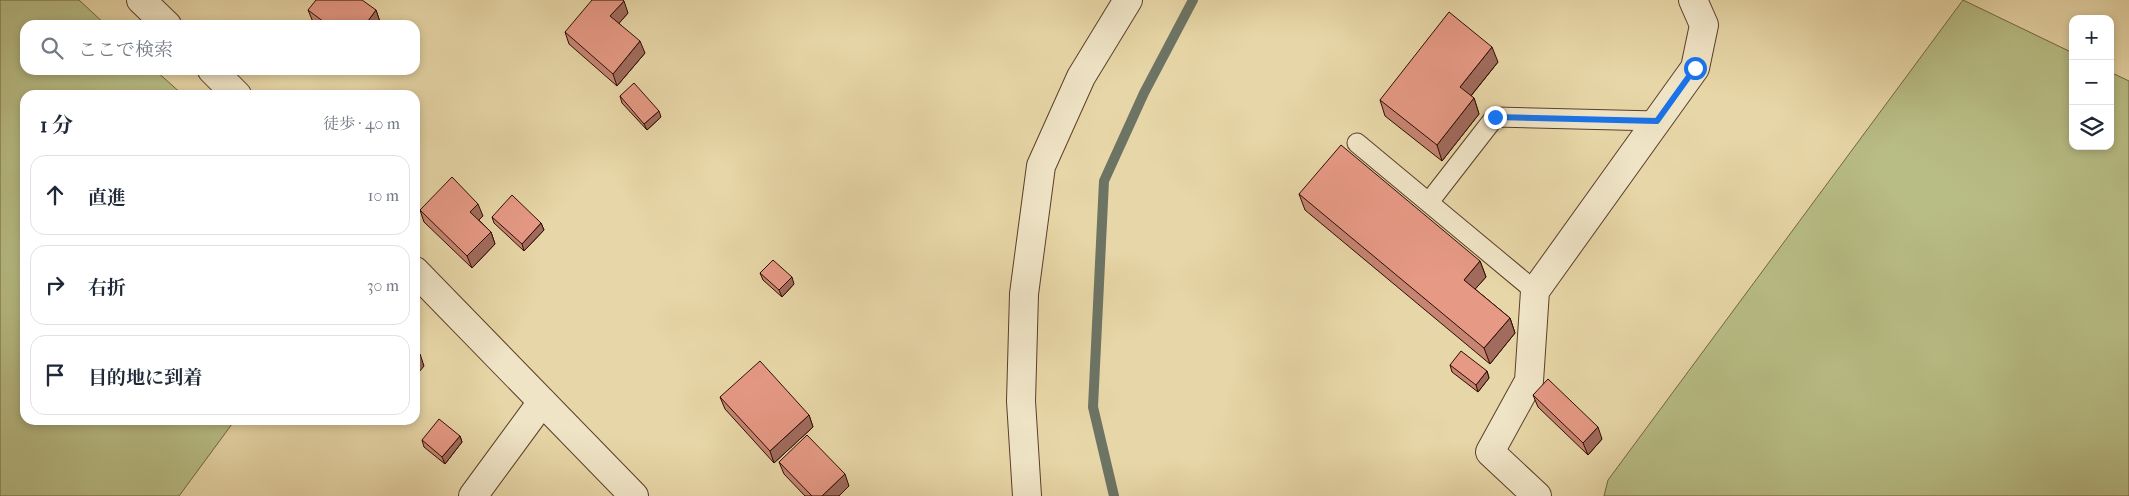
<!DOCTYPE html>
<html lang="ja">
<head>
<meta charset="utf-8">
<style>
	body { margin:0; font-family:"IM FELL French Canon","Noto Serif JP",serif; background:#f6f6f7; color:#1f2937 }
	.controls { position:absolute; right:15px; top:15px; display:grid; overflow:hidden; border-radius:10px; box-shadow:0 2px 8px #0003 }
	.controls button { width:45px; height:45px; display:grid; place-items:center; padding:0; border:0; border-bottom:1px solid #e0e1e3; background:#fff; color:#1f2937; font:25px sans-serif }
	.stop { position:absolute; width:15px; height:15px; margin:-11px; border:4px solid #1a73e8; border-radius:50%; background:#fff }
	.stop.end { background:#1a73e8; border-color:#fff; box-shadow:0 1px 5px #0008 }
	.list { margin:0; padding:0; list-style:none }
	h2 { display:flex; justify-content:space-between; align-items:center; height:65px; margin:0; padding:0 20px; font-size:21px }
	h2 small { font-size:16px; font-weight:400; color:#747a83 }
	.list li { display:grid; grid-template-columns:32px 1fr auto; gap:15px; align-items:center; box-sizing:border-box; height:80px; margin:0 10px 10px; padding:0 10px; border:1px solid #e0e1e3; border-radius:15px }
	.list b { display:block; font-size:19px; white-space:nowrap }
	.list em { font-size:16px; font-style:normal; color:#747a83 }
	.icon { flex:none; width:28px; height:28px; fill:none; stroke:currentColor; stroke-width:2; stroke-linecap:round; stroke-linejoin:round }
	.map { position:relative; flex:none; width:2129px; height:496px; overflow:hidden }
	.search { position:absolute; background:#fff; box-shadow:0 2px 8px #0003; left:20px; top:20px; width:400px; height:55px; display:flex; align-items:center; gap:12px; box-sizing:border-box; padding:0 18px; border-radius:15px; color:#747a83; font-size:19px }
	.panel { position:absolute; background:#fff; box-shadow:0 2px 8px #0003; left:20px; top:90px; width:400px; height:335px; border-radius:15px }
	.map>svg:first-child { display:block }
	.green { fill:#b8bd85; stroke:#726443 }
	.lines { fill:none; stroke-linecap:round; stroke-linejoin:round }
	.stream { stroke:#6d7464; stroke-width:10 }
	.service-casing { stroke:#5c3e2a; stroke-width:21 }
	.minor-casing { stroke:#5c3e2a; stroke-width:30 }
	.service { stroke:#efe4c6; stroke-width:19 }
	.minor { stroke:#efe4c6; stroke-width:28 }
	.wall { fill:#c68472; stroke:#2d0c01 }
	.shaded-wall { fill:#a16b5d; stroke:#2d0c01 }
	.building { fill:#e69985; stroke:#2d0c01 }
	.route { stroke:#1a73e8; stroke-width:6 }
</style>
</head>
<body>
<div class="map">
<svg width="2129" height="496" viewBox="0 0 2129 496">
	<rect width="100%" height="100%" fill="#e7d6a7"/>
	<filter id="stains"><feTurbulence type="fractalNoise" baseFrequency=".004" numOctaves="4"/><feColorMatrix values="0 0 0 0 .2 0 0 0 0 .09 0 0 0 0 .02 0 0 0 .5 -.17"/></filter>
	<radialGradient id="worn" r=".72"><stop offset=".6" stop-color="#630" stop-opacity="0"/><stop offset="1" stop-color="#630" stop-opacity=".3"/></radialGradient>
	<g class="green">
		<path d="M0 0H79L106 25H25V70H155L183 95H25V420H235L179 496H0Z"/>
		<path d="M1963 0 2073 53V146H2110V72L2129 81V496H1604L1608 480Z"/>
	</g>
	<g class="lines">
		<path class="stream" d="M1114 496 1093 407 1104 181 1144 93 1193 0"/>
		<defs>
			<g id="service">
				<path d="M1357 143 1535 291"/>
				<path d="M1429 202 1495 117 1657 121"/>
			</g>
			<g id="minor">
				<path d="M141 0 167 25"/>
				<path d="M212 70 237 95"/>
				<path d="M415 271 634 496"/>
				<path d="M473 496 542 402"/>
				<path d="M1027 496 1021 401 1024 294 1041 166 1081 77 1128 0"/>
				<path d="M1537 496 1490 452 1529 381 1535 291 1695 68 1704 25 1693 0"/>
			</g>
		</defs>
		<use href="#service" class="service-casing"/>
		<use href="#minor" class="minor-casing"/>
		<use href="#service" class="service"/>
		<use href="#minor" class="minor"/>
	</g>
	<g class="wall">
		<path d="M308 10H376L380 22 378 25H316L313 22Z"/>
		<path d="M628 13 619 23 645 53 617 86 569 44 565 32Z"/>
		<path d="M1498 62 1471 96 1474 98 1479 114 1442 161 1385 116 1380 100Z"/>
		<path d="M377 70H386L382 74Z"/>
		<path d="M620 96 661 117 647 130 622 103Z"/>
		<path d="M1299 194 1480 261 1486 277 1475 289 1510 318 1515 333 1490 364 1305 210Z"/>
		<path d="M420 210 483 216 479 220 491 232 495 244 472 268 424 222Z"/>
		<path d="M492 217 541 223 544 230 524 251 494 223Z"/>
		<path d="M760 273 794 284 782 297 763 280Z"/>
		<path d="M1450 365 1487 371 1489 378 1478 392 1452 372Z"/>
		<path d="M1533 395 1602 439 1588 455 1538 407Z"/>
		<path d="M720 397 809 415 813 427 774 463 725 409Z"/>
		<path d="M460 436 462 442 445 464 424 447 422 440Z"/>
		<path d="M779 462 849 486 839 496H805L784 474Z"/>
	</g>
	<g class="shaded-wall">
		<path d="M624 1 628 13 615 28 610 16Z"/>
		<path d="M376 10 380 22 378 25H365Z"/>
		<path d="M640 41 645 53 617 86 613 74Z"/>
		<path d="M1492 47 1498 62 1465 103 1460 87Z"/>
		<path d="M381 70H386L382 74Z"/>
		<path d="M1474 98 1479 114 1442 161 1437 145Z"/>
		<path d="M659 111 661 117 647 130 644 124Z"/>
		<path d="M478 204 483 216 475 224 470 212Z"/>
		<path d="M541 223 544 230 524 251 522 244Z"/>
		<path d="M491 232 495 244 472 268 467 256Z"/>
		<path d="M1480 261 1486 277 1470 295 1464 280Z"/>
		<path d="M792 277 794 284 782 297 779 290Z"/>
		<path d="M1510 318 1515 333 1490 364 1484 348Z"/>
		<path d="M420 354 424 366 415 377V360Z"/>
		<path d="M1487 371 1489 378 1478 392 1476 385Z"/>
		<path d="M809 415 813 427 774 463 770 451Z"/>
		<path d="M1598 427 1602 439 1588 455 1583 443Z"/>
		<path d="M460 436 462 442 445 464 442 457Z"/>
		<path d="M845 474 849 486 839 496H822Z"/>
	</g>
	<g class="building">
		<path d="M316 0H362L376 10 365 25H328L308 10Z"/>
		<path d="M592 0H623L624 1 610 16 640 41 613 74 565 32Z"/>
		<path d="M1449 12 1492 47 1460 87 1474 98 1437 145 1380 100Z"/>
		<path d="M634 83 659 111 644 124 620 96Z"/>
		<path d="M1341 145 1480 261 1464 280 1510 318 1484 348 1299 194Z"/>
		<path d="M452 177 478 204 470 212 491 232 467 256 420 210Z"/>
		<path d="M512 195 541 223 522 244 492 217Z"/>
		<path d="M773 260 792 277 779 290 760 273Z"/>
		<path d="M415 350 420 354 415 360Z"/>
		<path d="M1461 351 1487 371 1476 385 1450 365Z"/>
		<path d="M760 361 809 415 770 451 720 397Z"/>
		<path d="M1548 379 1598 427 1583 443 1533 395Z"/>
		<path d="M439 419 460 436 442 457 422 440Z"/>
		<path d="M807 435 845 474 822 496H812L779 462Z"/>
	</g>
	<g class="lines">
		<path class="route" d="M1495 117 1657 121 1695 68"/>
	</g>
	<rect width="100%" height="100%" filter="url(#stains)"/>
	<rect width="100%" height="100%" fill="url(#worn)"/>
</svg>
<div class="controls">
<button>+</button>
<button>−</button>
<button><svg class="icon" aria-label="layers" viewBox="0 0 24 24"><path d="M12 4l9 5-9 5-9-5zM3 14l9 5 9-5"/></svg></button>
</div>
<div class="stop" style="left:1695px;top:68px"></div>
<div class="stop end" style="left:1495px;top:117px"></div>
<div class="search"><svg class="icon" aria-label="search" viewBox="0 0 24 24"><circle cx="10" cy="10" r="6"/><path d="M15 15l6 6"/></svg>ここで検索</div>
<section class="panel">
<h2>1 分<small>徒歩 · 40 m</small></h2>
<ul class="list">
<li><svg class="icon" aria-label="ahead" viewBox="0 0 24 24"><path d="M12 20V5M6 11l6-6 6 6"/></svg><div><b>直進</b></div><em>10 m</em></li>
<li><svg class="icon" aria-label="right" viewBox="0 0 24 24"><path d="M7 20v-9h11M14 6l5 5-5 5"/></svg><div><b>右折</b></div><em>30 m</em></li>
<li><svg class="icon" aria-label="arrive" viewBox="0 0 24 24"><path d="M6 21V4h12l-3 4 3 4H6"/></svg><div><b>目的地に到着</b></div></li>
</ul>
</section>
</div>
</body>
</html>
